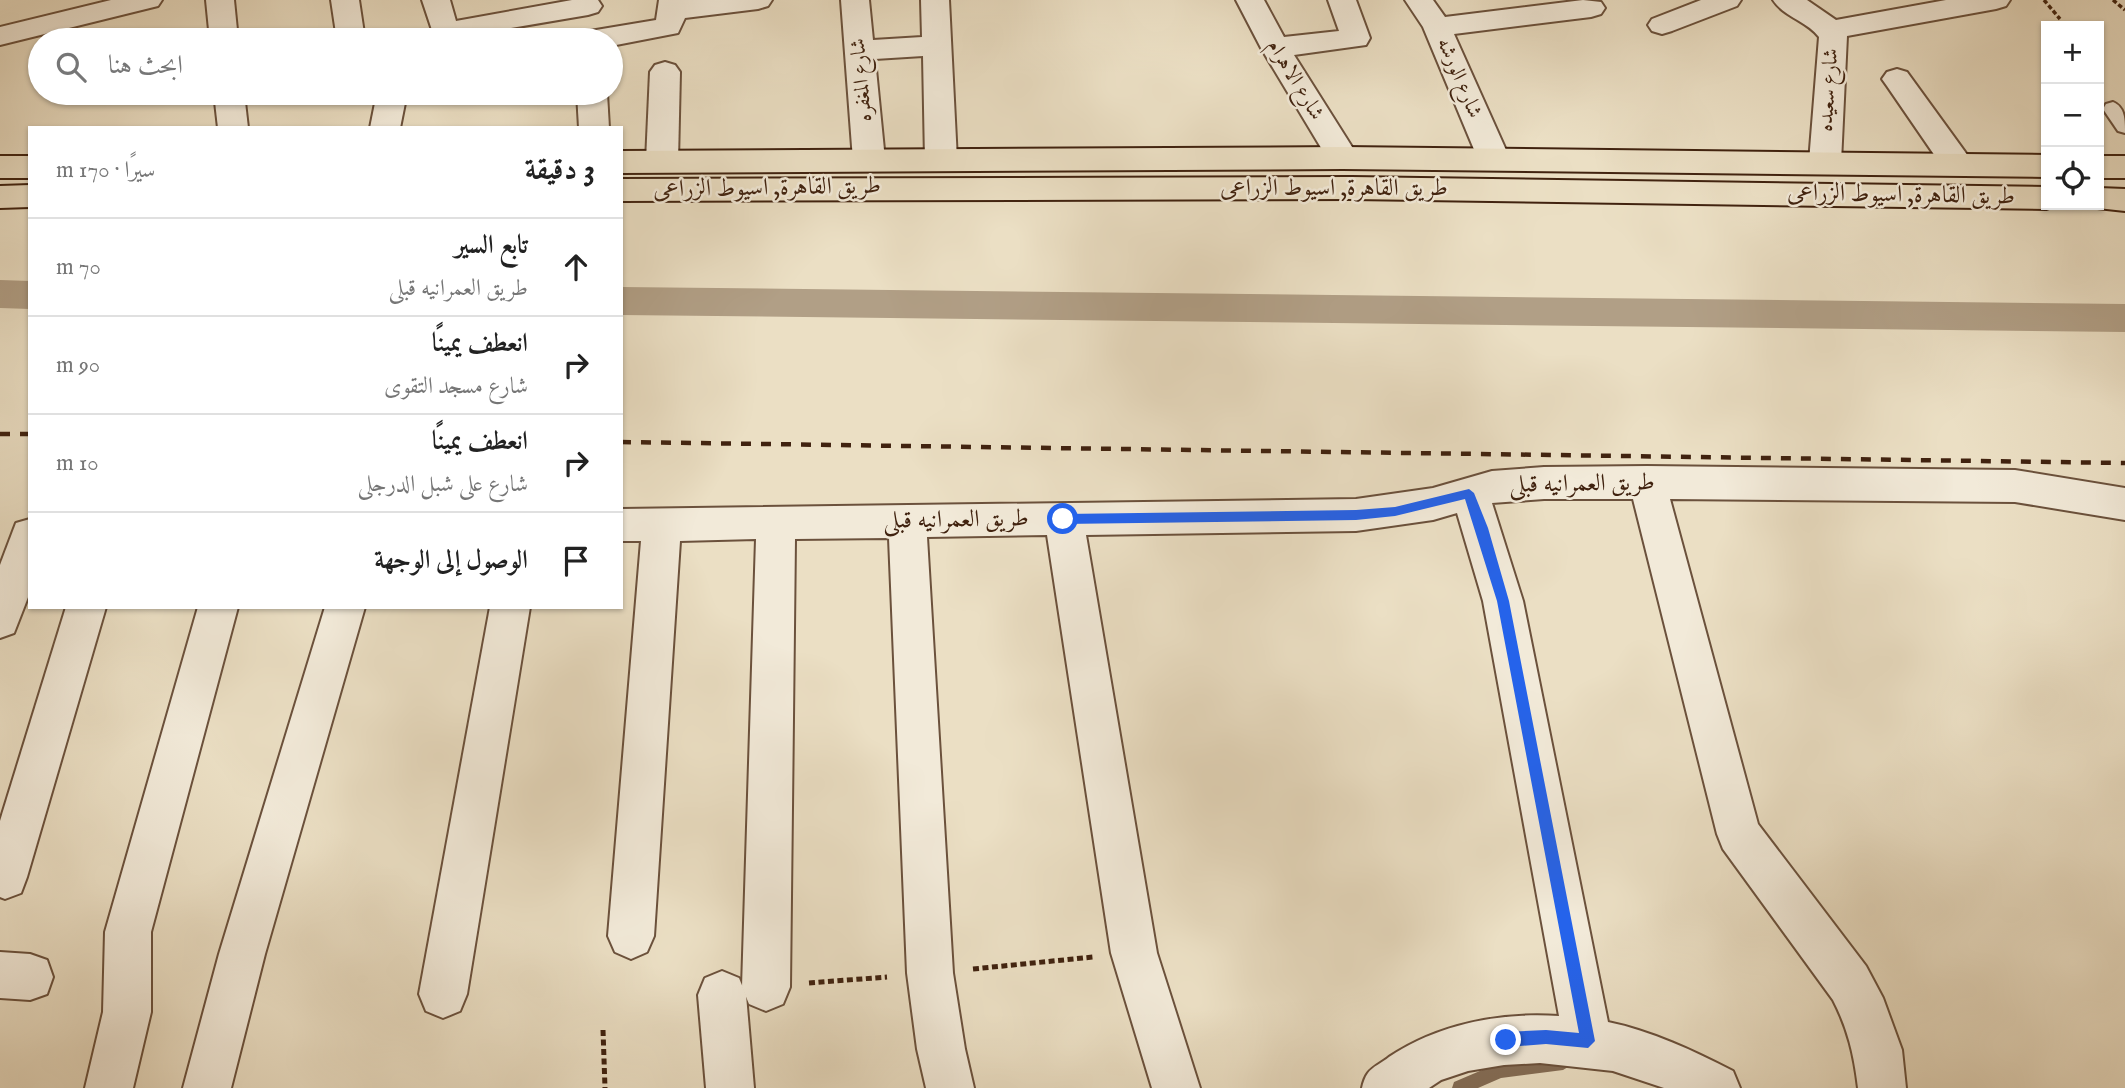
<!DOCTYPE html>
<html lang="ar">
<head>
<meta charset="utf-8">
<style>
	body { margin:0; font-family:"IM FELL English",Amiri,serif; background:#f2f2f2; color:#222; direction:rtl }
	.controls { position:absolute; right:21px; top:21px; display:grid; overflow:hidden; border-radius:0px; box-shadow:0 2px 5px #0004 }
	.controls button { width:63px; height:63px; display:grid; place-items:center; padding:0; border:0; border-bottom:2px solid #e0e0e0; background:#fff; color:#222; font:35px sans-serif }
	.stop { position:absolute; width:21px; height:21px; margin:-16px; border:5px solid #2563eb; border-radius:50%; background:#fff }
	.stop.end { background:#2563eb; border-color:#fff; box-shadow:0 2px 7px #0008 }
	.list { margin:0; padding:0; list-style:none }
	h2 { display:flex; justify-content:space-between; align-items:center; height:91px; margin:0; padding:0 28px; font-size:30px }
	h2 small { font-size:23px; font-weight:400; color:#767676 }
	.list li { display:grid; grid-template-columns:46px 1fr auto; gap:21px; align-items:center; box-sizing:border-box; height:98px; padding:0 28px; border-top:2px solid #e0e0e0 }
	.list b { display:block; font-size:26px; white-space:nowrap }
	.list p { margin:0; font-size:23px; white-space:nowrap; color:#767676 }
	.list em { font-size:23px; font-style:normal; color:#767676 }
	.icon { flex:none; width:38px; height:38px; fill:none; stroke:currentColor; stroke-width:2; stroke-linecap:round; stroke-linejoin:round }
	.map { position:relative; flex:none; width:2125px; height:1088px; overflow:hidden; direction:ltr }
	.search { position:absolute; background:#fff; box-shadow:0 2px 5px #0004; left:28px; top:28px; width:595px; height:77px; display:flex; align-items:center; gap:18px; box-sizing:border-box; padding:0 24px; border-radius:38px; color:#767676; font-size:26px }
	.panel { position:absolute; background:#fff; box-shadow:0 2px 5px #0004; left:28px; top:126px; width:595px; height:483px; border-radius:0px; direction:rtl }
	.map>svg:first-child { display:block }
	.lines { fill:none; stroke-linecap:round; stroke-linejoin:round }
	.stream { fill:#846d56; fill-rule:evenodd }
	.canal { fill:#b19f86; fill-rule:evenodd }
	.lane-casing { stroke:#6b513c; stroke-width:4 }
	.street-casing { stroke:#6b513c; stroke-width:4 }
	.highway-casing { stroke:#40220f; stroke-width:4 }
	.path-far1 { stroke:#40220f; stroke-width:3.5; stroke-dasharray:4.5 2.5; stroke-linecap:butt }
	.path { stroke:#40220f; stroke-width:5; stroke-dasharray:6 3.5; stroke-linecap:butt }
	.lane { fill:#f2ead9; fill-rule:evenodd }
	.street { fill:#f2ead9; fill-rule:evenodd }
	.highway { fill:#ebdfc4; fill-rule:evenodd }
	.rail { stroke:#40220f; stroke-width:4.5; stroke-dasharray:10 10; stroke-linecap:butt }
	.route { fill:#2563eb }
	.labels { text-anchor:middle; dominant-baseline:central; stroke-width:5; stroke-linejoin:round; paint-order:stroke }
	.far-street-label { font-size:21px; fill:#40220f; stroke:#f2ead9 }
	.street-label { font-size:24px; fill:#40220f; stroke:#f2ead9 }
</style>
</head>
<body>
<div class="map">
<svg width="2125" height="1088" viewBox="0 0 2125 1088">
	<rect width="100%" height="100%" fill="#ebdfc4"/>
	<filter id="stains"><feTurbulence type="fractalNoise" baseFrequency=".00286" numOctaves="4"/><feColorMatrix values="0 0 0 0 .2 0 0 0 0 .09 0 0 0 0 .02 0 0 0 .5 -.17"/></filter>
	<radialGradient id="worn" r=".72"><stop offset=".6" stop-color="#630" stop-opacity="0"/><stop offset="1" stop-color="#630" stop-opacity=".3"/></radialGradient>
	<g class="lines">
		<path class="stream" d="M1563 1054 1568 1057 1571 1062 1568 1067 1563 1070 1501 1078 1478 1088H1452L1454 1082 1501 1062Z"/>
		<g class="canal">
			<path d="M0 280 30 281V309L0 308Z"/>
			<path d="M621 287 2125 304V332L621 315Z"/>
		</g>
		<defs>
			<path id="lane" d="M2113 102C2125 107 2125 120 2125 133L2118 131 2103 109 2106 104Z"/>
			<g id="street">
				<path d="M111 0H162L158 6 0 45V27Z"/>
				<path d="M206 0H234L238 40H210Z"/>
				<path d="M331 0H359L365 40H337Z"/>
				<path d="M422 0H450L456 21 572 0H598L602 6 598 12 588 15 441 40 435 39Z"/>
				<path d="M659 0H772L768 6 758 9 685 18 678 33 611 46V40H576L580 33 590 31 656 20Z"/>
				<path d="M841 0H869L873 40 922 37 921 0H949L957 160 952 168 941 171 930 168 925 160 923 56 875 59 885 160 880 168 869 171 858 168 853 160Z"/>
				<path d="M1236 0H1264L1284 37 1339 31 1328 0H1356L1370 38 1366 45 1294 55 1359 158 1354 166 1343 169 1332 166 1261 48Z"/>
				<path d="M1405 0H1433L1445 17 1583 0 1601 2 1605 8 1601 14 1591 17 1454 34 1510 159 1505 167 1494 170 1483 167 1478 159 1423 27Z"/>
				<path d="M1701 0H1741L1737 6 1672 31 1662 34 1652 31 1648 25 1652 19Z"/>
				<path d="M1773 0H1807L1836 20 1946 0H2010L2006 6 1996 9 1847 36 1841 162 1836 170 1825 173 1814 170 1809 162 1819 37C1807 21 1784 17 1773 0Z"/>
				<path d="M665 62 675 65 680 72 678 161 673 169 662 172 651 169 646 161 650 72 655 65Z"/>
				<path d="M1897 69 1907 72 1968 156 1973 164 1968 172 1957 175 1946 172 1887 86 1882 79 1887 72Z"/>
				<path d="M214 93H244L248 128H218Z"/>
				<path d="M377 93H407L400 128H370Z"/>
				<path d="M577 93H607L609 128H579Z"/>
				<path d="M1647 466 2015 470 2125 488V520L2015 502 1670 499 1758 824 1866 966 1883 998 1902 1050 1906 1088H1858C1854 1055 1848 1029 1833 1000L1723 849 1717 834 1633 499H1544L1492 503 1523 601 1608 1022C1652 1031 1694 1051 1733 1071L1740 1088H1664L1613 1071 1540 1063 1504 1065 1468 1071 1441 1080 1429 1088H1362C1363 1083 1365 1077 1368 1073 1372 1067 1383 1062 1389 1057 1438 1024 1501 1012 1559 1016L1483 601 1457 513 1433 520 1356 531 1086 535 1157 953 1200 1088H1152L1111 953 1047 535 927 537 953 973 965 1049 974 1088H926L917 1049 907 973 889 538 795 539 790 987 783 1004 766 1011 749 1004 742 987 756 539 680 541 654 936 647 952 631 959 615 952 608 936 641 541H621V509L1356 499 1433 488 1492 471 1544 467Z"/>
				<path d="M30 519V592L14 633 0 638V565L16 523Z"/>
				<path d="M66 607H106L27 877 21 893 5 899 0 897V821Z"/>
				<path d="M198 607H238L151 932V1012L133 1088H85L103 1012 105 932Z"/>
				<path d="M325 607H365L265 954 231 1088H183L219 954Z"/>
				<path d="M490 607H530L467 994 460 1011 443 1018 426 1011 419 994Z"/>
				<path d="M0 952 30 954 47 960 53 977 47 994 30 1000 0 998Z"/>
				<path d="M722 971 739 978 746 995 754 1088H706L698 995 705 978Z"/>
			</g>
			<g id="highway">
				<path d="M1343 147 2046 155V177L1343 169 621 173V151Z"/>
				<rect x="0" y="156" width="30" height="22"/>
				<rect x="2099" y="156" width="26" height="22"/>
				<path d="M1352 177 2046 187V205H2058L2046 209 1352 199 621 201V179Z"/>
				<path d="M30 185V207L0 208V186Z"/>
				<path d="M2099 188 2125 189V211L2088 207 2086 205H2099Z"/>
			</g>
		</defs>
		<use href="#lane" class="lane-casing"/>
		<use href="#street" class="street-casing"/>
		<use href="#highway" class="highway-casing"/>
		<g class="path-far1">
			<path d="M2044 0 2060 19"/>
			<path d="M2113 0 2125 10"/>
		</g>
		<g class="path">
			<path d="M973 969 1093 957"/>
			<path d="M809 983 887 977"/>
			<path d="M603 1030 605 1088"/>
		</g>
		<use href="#lane" class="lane"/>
		<use href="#street" class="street"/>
		<use href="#highway" class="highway"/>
		<g class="rail">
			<path d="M0 434H30"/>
			<path d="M621 442 2125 463"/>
		</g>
	</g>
	<path class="route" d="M1469 489 1474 493 1488 528 1509 601 1595 1041 1588 1048 1546 1044 1506 1047 1498 1040 1506 1032 1546 1030 1579 1033 1497 601 1465 499 1395 516 1356 520 1063 524 1058 519 1063 514 1356 510 1395 507Z"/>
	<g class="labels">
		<g class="far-street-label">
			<text transform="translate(1459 78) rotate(67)">شارع الورشه</text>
			<text transform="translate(862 80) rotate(-95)">شارع المغفره</text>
			<text transform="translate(1295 80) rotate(59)">شارع الاهرام</text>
			<text transform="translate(1829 90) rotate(-86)">شارع سعيده</text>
		</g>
		<g class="street-label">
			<text transform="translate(767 188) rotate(-1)">طريق القاهرة, اسيوط الزراعى</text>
			<text x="1334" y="188">طريق القاهرة, اسيوط الزراعى</text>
			<text transform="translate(1901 195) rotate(1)">طريق القاهرة, اسيوط الزراعى</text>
			<text transform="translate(1582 484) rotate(-1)">طريق العمرانيه قبلى</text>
			<text transform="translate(956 520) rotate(-1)">طريق العمرانيه قبلى</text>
		</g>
	</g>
	<rect width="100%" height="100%" filter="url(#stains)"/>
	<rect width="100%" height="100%" fill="url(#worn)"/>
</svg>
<div class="controls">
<button>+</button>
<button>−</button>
<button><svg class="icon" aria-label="locate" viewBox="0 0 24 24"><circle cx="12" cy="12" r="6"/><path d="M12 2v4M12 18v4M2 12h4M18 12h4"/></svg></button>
</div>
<div class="stop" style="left:1063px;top:519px"></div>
<div class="stop end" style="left:1506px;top:1040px"></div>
<div class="search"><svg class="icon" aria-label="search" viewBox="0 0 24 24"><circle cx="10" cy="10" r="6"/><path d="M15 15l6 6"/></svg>ابحث هنا</div>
<section class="panel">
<h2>3 دقيقة<small>سيرًا · 170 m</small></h2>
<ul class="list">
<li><svg class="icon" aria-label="ahead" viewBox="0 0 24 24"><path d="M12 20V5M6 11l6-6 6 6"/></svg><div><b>تابع السير</b><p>طريق العمرانيه قبلى</p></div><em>70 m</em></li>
<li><svg class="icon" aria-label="right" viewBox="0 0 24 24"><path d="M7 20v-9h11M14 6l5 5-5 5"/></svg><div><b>انعطف يمينًا</b><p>شارع مسجد التقوى</p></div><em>90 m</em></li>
<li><svg class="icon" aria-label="right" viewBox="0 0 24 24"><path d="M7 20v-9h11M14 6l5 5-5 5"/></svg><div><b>انعطف يمينًا</b><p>شارع على شبل الدرجلى</p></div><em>10 m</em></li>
<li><svg class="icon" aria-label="arrive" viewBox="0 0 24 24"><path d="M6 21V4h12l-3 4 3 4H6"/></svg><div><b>الوصول إلى الوجهة</b></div></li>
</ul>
</section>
</div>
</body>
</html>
